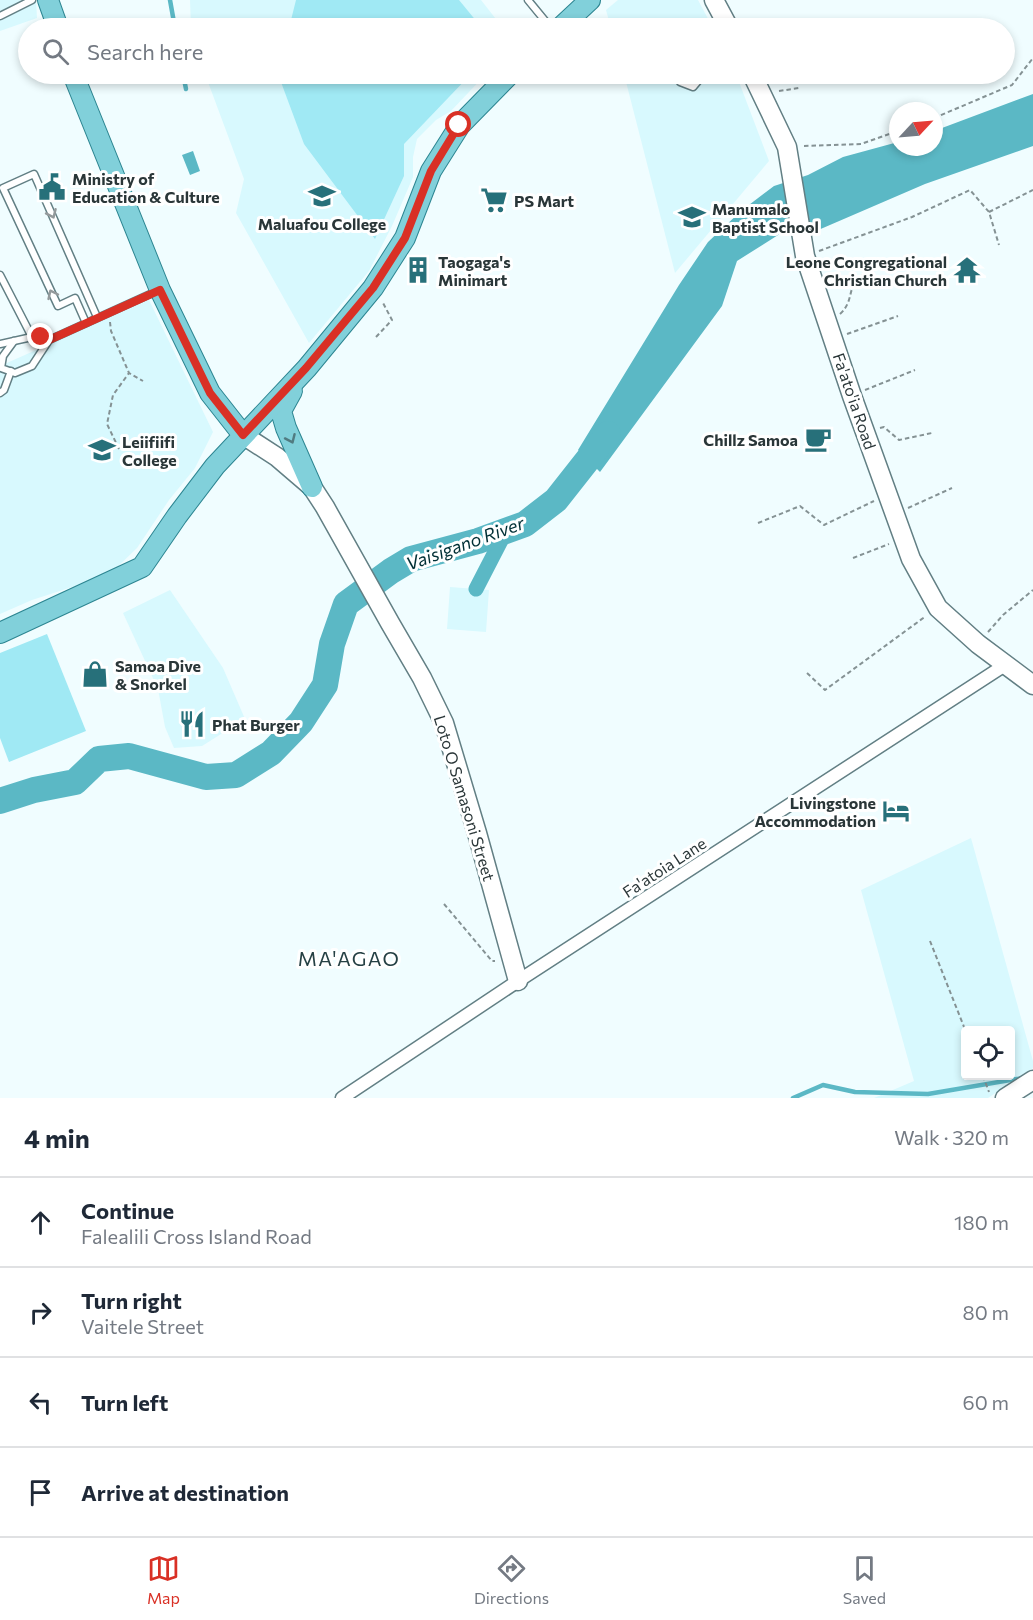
<!DOCTYPE html>
<html lang="en">
<head>
<meta charset="utf-8">
<style>
	body { margin:0; font-family:Commissioner,sans-serif; background:#f6f6f7; color:#1f2937 }
	.controls { position:absolute; right:18px; bottom:18px; display:grid; overflow:hidden; border-radius:6px; box-shadow:0 3px 9px #0003 }
	.controls button { width:54px; height:54px; display:grid; place-items:center; padding:0; border:0; border-bottom:2px solid #e0e1e3; background:#fff; color:#1f2937; font:30px sans-serif }
	.compass { position:absolute; left:889px; top:102px; width:54px; height:54px; border-radius:50%; background:#fff; box-shadow:0 3px 9px #0003; rotate:64deg }
	.stop { position:absolute; width:18px; height:18px; margin:-14px; border:4px solid #d93025; border-radius:50%; background:#fff }
	.stop.end { background:#d93025; border-color:#fff; box-shadow:0 2px 6px #0008 }
	.list { margin:0; padding:0; list-style:none }
	h2 { display:flex; justify-content:space-between; align-items:center; height:78px; margin:0; padding:0 24px; font-size:26px }
	h2 small { font-size:20px; font-weight:400; color:#747a83 }
	.list li { display:grid; grid-template-columns:39px 1fr auto; gap:18px; align-items:center; box-sizing:border-box; height:90px; padding:0 24px; border-top:2px solid #e0e1e3 }
	.list b { display:block; font-size:22px; white-space:nowrap }
	.list p { margin:0; font-size:20px; white-space:nowrap; color:#747a83 }
	.list em { font-size:20px; font-style:normal; color:#747a83 }
	.icon { flex:none; width:33px; height:33px; fill:none; stroke:currentColor; stroke-width:2; stroke-linecap:round; stroke-linejoin:round }
	.map { position:relative; flex:none; width:1033px; height:1098px; overflow:hidden }
	.search { position:absolute; background:#fff; box-shadow:0 3px 9px #0003; left:18px; right:18px; top:18px; height:66px; display:flex; align-items:center; gap:15px; box-sizing:border-box; padding:0 21px; border-radius:33px; color:#747a83; font-size:22px }
	.sheet { height:438px; background:#fff }
	nav { display:flex; justify-content:space-around; align-items:center; box-sizing:border-box; height:84px; border-top:2px solid #e0e1e3; background:#fff; font-size:16px; color:#747a83 }
	nav a { display:grid; justify-items:center; gap:3px }
	nav .on { color:#d93025 }
	.map>svg:first-child { display:block }
	.built { fill:#d8f9fe; fill-rule:evenodd }
	.green { fill:#a0e9f4 }
	.water { fill:#5bb8c5 }
	.lines { fill:none; stroke-linecap:round; stroke-linejoin:round }
	.stream { stroke:#5bb8c5; stroke-width:4.5 }
	.canal { stroke:#5bb8c5; stroke-width:15 }
	.river { stroke:#5bb8c5; stroke-width:26 }
	.lane-casing { stroke:#627f84; stroke-width:9 }
	.street-casing { stroke:#627f84; stroke-width:15 }
	.secondary-casing { stroke:#627f84; stroke-width:21 }
	.primary-casing { stroke:#2c8591; stroke-width:22 }
	.path { stroke:#859294; stroke-width:2; stroke-dasharray:4.5 3; stroke-linecap:butt }
	.lane { stroke:#fff; stroke-width:6 }
	.street { stroke:#fff; stroke-width:12 }
	.secondary { stroke:#fff; stroke-width:18 }
	.primary { stroke:#81d0da; stroke-width:20 }
	.oneway { stroke:#949a9c }
	.oneway2 { stroke:#517b81 }
	.route { stroke:#d93025; stroke-width:8 }
	.labels { text-anchor:middle; dominant-baseline:central; stroke-width:6; stroke-linejoin:round; paint-order:stroke }
	.poi-label { font-size:16px; font-weight:bold; fill:#2a3638; stroke:#fff; text-anchor:start }
	.street-label { font-size:16px; fill:#2a3638; stroke:#fff }
	.water-label { font-size:18px; font-style:italic; fill:#002f35; stroke:#fff }
	.quarter-label { font-size:20px; letter-spacing:1.5px; fill:#254044; stroke:#fff }
</style>
</head>
<body>
<div class="map">
<svg width="1033" height="1098" viewBox="0 0 1033 1098">
	<rect width="100%" height="100%" fill="#f0fdff"/>
	<g class="built">
		<path d="M0 0H36L37 18 0 31Z"/>
		<path d="M190 0H481L503 28H191Z"/>
		<path d="M618 0H698L713 28H611L606 10Z"/>
		<path d="M205 74H486L451 111 436 120 417 139 413 157V177L392 226 369 271 309 343 236 213 244 179Z"/>
		<path d="M624 74H736L769 161 675 273Z"/>
		<path d="M149 300 213 432 195 468 169 500 137 548 109 575 32 600 0 614V366Z"/>
		<path d="M450 587 489 590 486 632 447 629Z"/>
		<path d="M170 590 223 668 245 719 202 746 174 748 165 727 158 689 123 613Z"/>
		<path d="M971 838 1033 1061V1068L988 1098H874L914 1081 861 890ZM966 1030H1010V1076H966Z"/>
	</g>
	<g class="green">
		<path d="M296 0H459L482 28H289Z"/>
		<path d="M278 74H471L404 144V176L375 239 304 144Z"/>
		<path d="M47 634 86 731 9 762 0 738V653Z"/>
	</g>
	<g class="water">
		<path d="M1033 94V146L925 184 816 231 786 230 737 261 722 306 600 472 578 450 679 285 708 242 741 211 774 186 808 175 843 157 898 142V147H934V131Z"/>
		<path d="M193 151 200 171 190 175 182 155Z"/>
	</g>
	<g class="lines">
		<g class="stream">
			<path d="M170 0 175 28"/>
			<path d="M183 74 186 89"/>
			<path d="M793 1098 823 1085 855 1092 928 1094 1023 1078"/>
		</g>
		<path class="canal" d="M476 589 506 531"/>
		<path class="river" d="M0 801 34 790 75 782 99 759 129 756 206 777 236 775 271 753 301 722 325 685 332 644 346 604 391 571 411 559 478 541 525 524 556 500 608 434"/>
		<defs>
			<g id="lane">
				<path d="M528 0 551 28"/>
				<path d="M0 16 32 0"/>
				<path d="M678 74 680 82 693 87 704 74"/>
				<path d="M0 275 32 337"/>
				<path d="M86 323 75 298 58 306 3 188 34 174 97 317"/>
				<path d="M14 341 3 356 1 368 15 373 32 366 49 340"/>
				<path d="M0 344 32 337 49 340 157 291"/>
				<path d="M0 393 4 390 11 371"/>
			</g>
			<path id="street" d="M342 1098 518 981 1005 665"/>
			<g id="secondary">
				<path d="M714 0 729 28"/>
				<path d="M752 74 787 147 805 256 852 396 911 559 938 608 978 644 1033 685"/>
				<path d="M243 435 277 457 312 487 325 507 390 623 422 678 444 723 477 833 518 981"/>
				<path d="M1005 1098 1033 1080"/>
			</g>
			<g id="primary">
				<path d="M48 0 58 28"/>
				<path d="M560 28 590 0"/>
				<path d="M73 74 160 290 210 393 243 435"/>
				<path d="M292 391 281 411 286 428 312 487"/>
				<path d="M0 633 142 567 177 516 215 466 307 368 373 288 405 238 431 171 460 125 510 74"/>
			</g>
		</defs>
		<use href="#lane" class="lane-casing"/>
		<use href="#street" class="street-casing"/>
		<use href="#secondary" class="secondary-casing"/>
		<use href="#primary" class="primary-casing"/>
		<g class="path">
			<path d="M779 91 799 88"/>
			<path d="M934 118 1012 85 1033 58"/>
			<path d="M804 146 861 144 898 131"/>
			<path d="M989 212 1033 190"/>
			<path d="M819 251 912 217 970 190 989 212 999 245"/>
			<path d="M840 314C857 298 843 285 869 271"/>
			<path d="M110 322 111 331 129 373 143 381"/>
			<path d="M847 334 898 316"/>
			<path d="M376 337 392 320 382 301"/>
			<path d="M865 390 915 370"/>
			<path d="M880 428 884 427 899 440 932 433"/>
			<path d="M119 449 107 424 113 395 129 373"/>
			<path d="M908 508 952 488"/>
			<path d="M758 523 800 506 824 525 874 501"/>
			<path d="M853 558 889 544"/>
			<path d="M988 632 1003 615 1033 590"/>
			<path d="M807 673 825 690 926 616"/>
			<path d="M444 904 492 961H495"/>
			<path d="M930 941 966 1032"/>
			<path d="M983 1076 989 1092"/>
		</g>
		<use href="#lane" class="lane"/>
		<use href="#street" class="street"/>
		<use href="#secondary" class="secondary"/>
		<use href="#primary" class="primary"/>
	</g>
	<defs><path id="oneway-chevron" d="M-2-3.5L2.5 0L-2 3.5" fill="none" stroke-width="1.6" stroke-linecap="round" stroke-linejoin="round" transform="scale(1.5)"/></defs>
	<g class="oneway">
		<use href="#oneway-chevron" transform="translate(52 214) rotate(66)"/>
		<use href="#oneway-chevron" transform="translate(52 294) rotate(-115)"/>
	</g>
	<use class="oneway2" href="#oneway-chevron" transform="translate(291 439) rotate(66)"/>
	<g class="lines">
		<path class="route" d="M41 337 49 340 160 290 210 393 243 435 306 368 373 288 405 238 431 171 459 125"/>
	</g>
	<defs>
		<symbol id="civic-bare" viewBox="-9 -9 18 18"><path d="M-.6-6.5H3V-4.5H.6V-3L4-1V1h2V6H-6V1h2V-1L-.6-3ZM-1.2 2.5V6h2.4V2.5Z" fill="#27707a" stroke="#fff" stroke-width="2.5" paint-order="stroke"/></symbol>
		<symbol id="school-bare" viewBox="-9 -9 18 18"><path d="M0-5L7-2L0 1L-7-2ZM-4 1L0 2.5L4 1V4Q0 6-4 4Z" fill="#27707a" stroke="#fff" stroke-width="2.5" paint-order="stroke"/></symbol>
		<symbol id="supermarket-bare" viewBox="-9 -9 18 18"><path d="M-6-5.5h2.5l.6 2H6L4.5 2H-2.5L-4.4-4H-6ZM-1.5 3.2a1.3 1.3 0 1 0 .1 0ZM3 3.2a1.3 1.3 0 1 0 .1 0Z" fill="#27707a" stroke="#fff" stroke-width="2.5" paint-order="stroke"/></symbol>
		<symbol id="building-bare" viewBox="-9 -9 18 18"><path d="M-4-6H4V6H1V3H-1V6H-4ZM-2.5-4.3h1.7v1.8h-1.7ZM.8-4.3h1.7v1.8H.8ZM-2.5-1h1.7V.8h-1.7ZM.8-1h1.7V.8H.8Z" fill="#27707a" stroke="#fff" stroke-width="2.5" paint-order="stroke"/></symbol>
		<symbol id="temple-bare" viewBox="-9 -9 18 18"><path d="M0-6L5-2H3V0L6.5 2.5H4V6H1.5V3h-3V6H-4V2.5H-6.5L-3 0V-2H-5Z" fill="#27707a" stroke="#fff" stroke-width="2.5" paint-order="stroke"/></symbol>
		<symbol id="cafe-bare" viewBox="-9 -9 18 18"><path d="M-5.5-4.5H6V0H3Q3 3.5 0 3.5H-2.5Q-5.5 3.5-5.5 0ZM3-3.2v2h1.7v-2ZM-6 4.5H4V6H-6Z" fill="#27707a" stroke="#fff" stroke-width="2.5" paint-order="stroke"/></symbol>
		<symbol id="university-bare" viewBox="-9 -9 18 18"><path d="M0-5L7-2L0 1L-7-2ZM-4 1L0 2.5L4 1V4Q0 6-4 4Z" fill="#27707a" stroke="#fff" stroke-width="2.5" paint-order="stroke"/></symbol>
		<symbol id="shop-bare" viewBox="-9 -9 18 18"><path d="M-5-2.5h2.3a2.7 3.5 0 0 1 5.4 0H5L5.5 6h-11ZM-1.5-2.5h3a1.5 2.3 0 0 0-3 0Z" fill="#27707a" stroke="#fff" stroke-width="2.5" paint-order="stroke"/></symbol>
		<symbol id="restaurant-bare" viewBox="-9 -9 18 18"><path d="M-5-6h1v4h1v-4h1v4h1v-4h1v5L-1.5 .5V6h-2V.5L-5-1ZM5-6V6H3V1.5H1.5Q1.5-4 5-6Z" fill="#27707a" stroke="#fff" stroke-width="2.5" paint-order="stroke"/></symbol>
		<symbol id="hotel-bare" viewBox="-9 -9 18 18"><path d="M-6-4.5h1.5V1H6V5H4.5V3h-9V5H-6ZM-4 0a1.8 1.8 0 1 1 3.6 0ZM.5 0V-2.5h3Q6-2.5 6 0Z" fill="#27707a" stroke="#fff" stroke-width="2.5" paint-order="stroke"/></symbol>
	</defs>
	<g fill-rule="evenodd">
		<use href="#civic-bare" x="33" y="168" width="38" height="38"/>
		<use href="#school-bare" x="303" y="177" width="38" height="38"/>
		<use href="#supermarket-bare" x="475" y="181" width="38" height="38"/>
		<use href="#school-bare" x="673" y="198" width="38" height="38"/>
		<use href="#building-bare" x="399" y="251" width="38" height="38"/>
		<use href="#temple-bare" x="948" y="251" width="38" height="38"/>
		<use href="#cafe-bare" x="799" y="420" width="38" height="38"/>
		<use href="#university-bare" x="83" y="431" width="38" height="38"/>
		<use href="#shop-bare" x="76" y="655" width="38" height="38"/>
		<use href="#restaurant-bare" x="173" y="705" width="38" height="38"/>
		<use href="#hotel-bare" x="877" y="792" width="38" height="38"/>
	</g>
	<g class="labels">
		<g class="poi-label">
			<text x="72" y="178">Ministry of<tspan x="72" dy="18">Education &amp; Culture</tspan></text>
			<text x="514" y="200">PS Mart</text>
			<text x="712" y="208">Manumalo<tspan x="712" dy="18">Baptist School</tspan></text>
			<text x="322" y="223" text-anchor="middle">Maluafou College</text>
			<text x="438" y="261">Taogaga's<tspan x="438" dy="18">Minimart</tspan></text>
			<text x="947" y="261" text-anchor="end">Leone Congregational<tspan x="947" dy="18">Christian Church</tspan></text>
			<text x="798" y="439" text-anchor="end">Chillz Samoa</text>
			<text x="122" y="441">Leiifiifi<tspan x="122" dy="18">College</tspan></text>
			<text x="115" y="665">Samoa Dive<tspan x="115" dy="18">&amp; Snorkel</tspan></text>
			<text x="212" y="724">Phat Burger</text>
			<text x="876" y="802" text-anchor="end">Livingstone<tspan x="876" dy="18">Accommodation</tspan></text>
		</g>
		<g class="street-label">
			<text transform="translate(855 401) rotate(71)">Fa'ato'ia Road</text>
			<text transform="translate(465 798) rotate(73)">Loto O Samasoni Street</text>
			<text transform="translate(664 867) rotate(-33)">Fa'atoia Lane</text>
		</g>
		<g class="water-label">
			<text transform="translate(465 543) rotate(-20)">Vaisigano River</text>
		</g>
		<g class="quarter-label">
			<text x="349" y="958">MA'AGAO</text>
		</g>
	</g>
</svg>
<div class="controls">
<button><svg class="icon" aria-label="locate" viewBox="0 0 24 24"><circle cx="12" cy="12" r="6"/><path d="M12 2v4M12 18v4M2 12h4M18 12h4"/></svg></button>
</div>
<svg class="compass" viewBox="-18 -18 36 36"><path d="M0-13l5 13h-10z" fill="#e53935"/><path d="M0 13l5-13h-10z" fill="#747a83"/></svg>
<div class="stop" style="left:459px;top:125px"></div>
<div class="stop end" style="left:41px;top:337px"></div>
<div class="search"><svg class="icon" aria-label="search" viewBox="0 0 24 24"><circle cx="10" cy="10" r="6"/><path d="M15 15l6 6"/></svg>Search here</div>
</div>
<section class="sheet">
<h2>4 min<small>Walk · 320 m</small></h2>
<ul class="list">
<li><svg class="icon" aria-label="ahead" viewBox="0 0 24 24"><path d="M12 20V5M6 11l6-6 6 6"/></svg><div><b>Continue</b><p>Falealili Cross Island Road</p></div><em>180 m</em></li>
<li><svg class="icon" aria-label="right" viewBox="0 0 24 24"><path d="M7 20v-9h11M14 6l5 5-5 5"/></svg><div><b>Turn right</b><p>Vaitele Street</p></div><em>80 m</em></li>
<li><svg class="icon" aria-label="left" viewBox="0 0 24 24"><path d="M17 20v-9H6M10 6l-5 5 5 5"/></svg><div><b>Turn left</b></div><em>60 m</em></li>
<li><svg class="icon" aria-label="arrive" viewBox="0 0 24 24"><path d="M6 21V4h12l-3 4 3 4H6"/></svg><div><b>Arrive at destination</b></div></li>
</ul>
</section>
<nav>
<a class="on"><svg class="icon" aria-label="map" viewBox="0 0 24 24"><path d="M3 6l6-2 6 2 6-2v14l-6 2-6-2-6 2zM9 4v14M15 6v14"/></svg>Map</a>
<a><svg class="icon" aria-label="directions" viewBox="0 0 24 24"><path d="M12 3l9 9-9 9-9-9zM9 14v-3h6M13 9l2 2-2 2"/></svg>Directions</a>
<a><svg class="icon" aria-label="saved" viewBox="0 0 24 24"><path d="M7 4h10v16l-5-4-5 4z"/></svg>Saved</a>
</nav>
</body>
</html>
